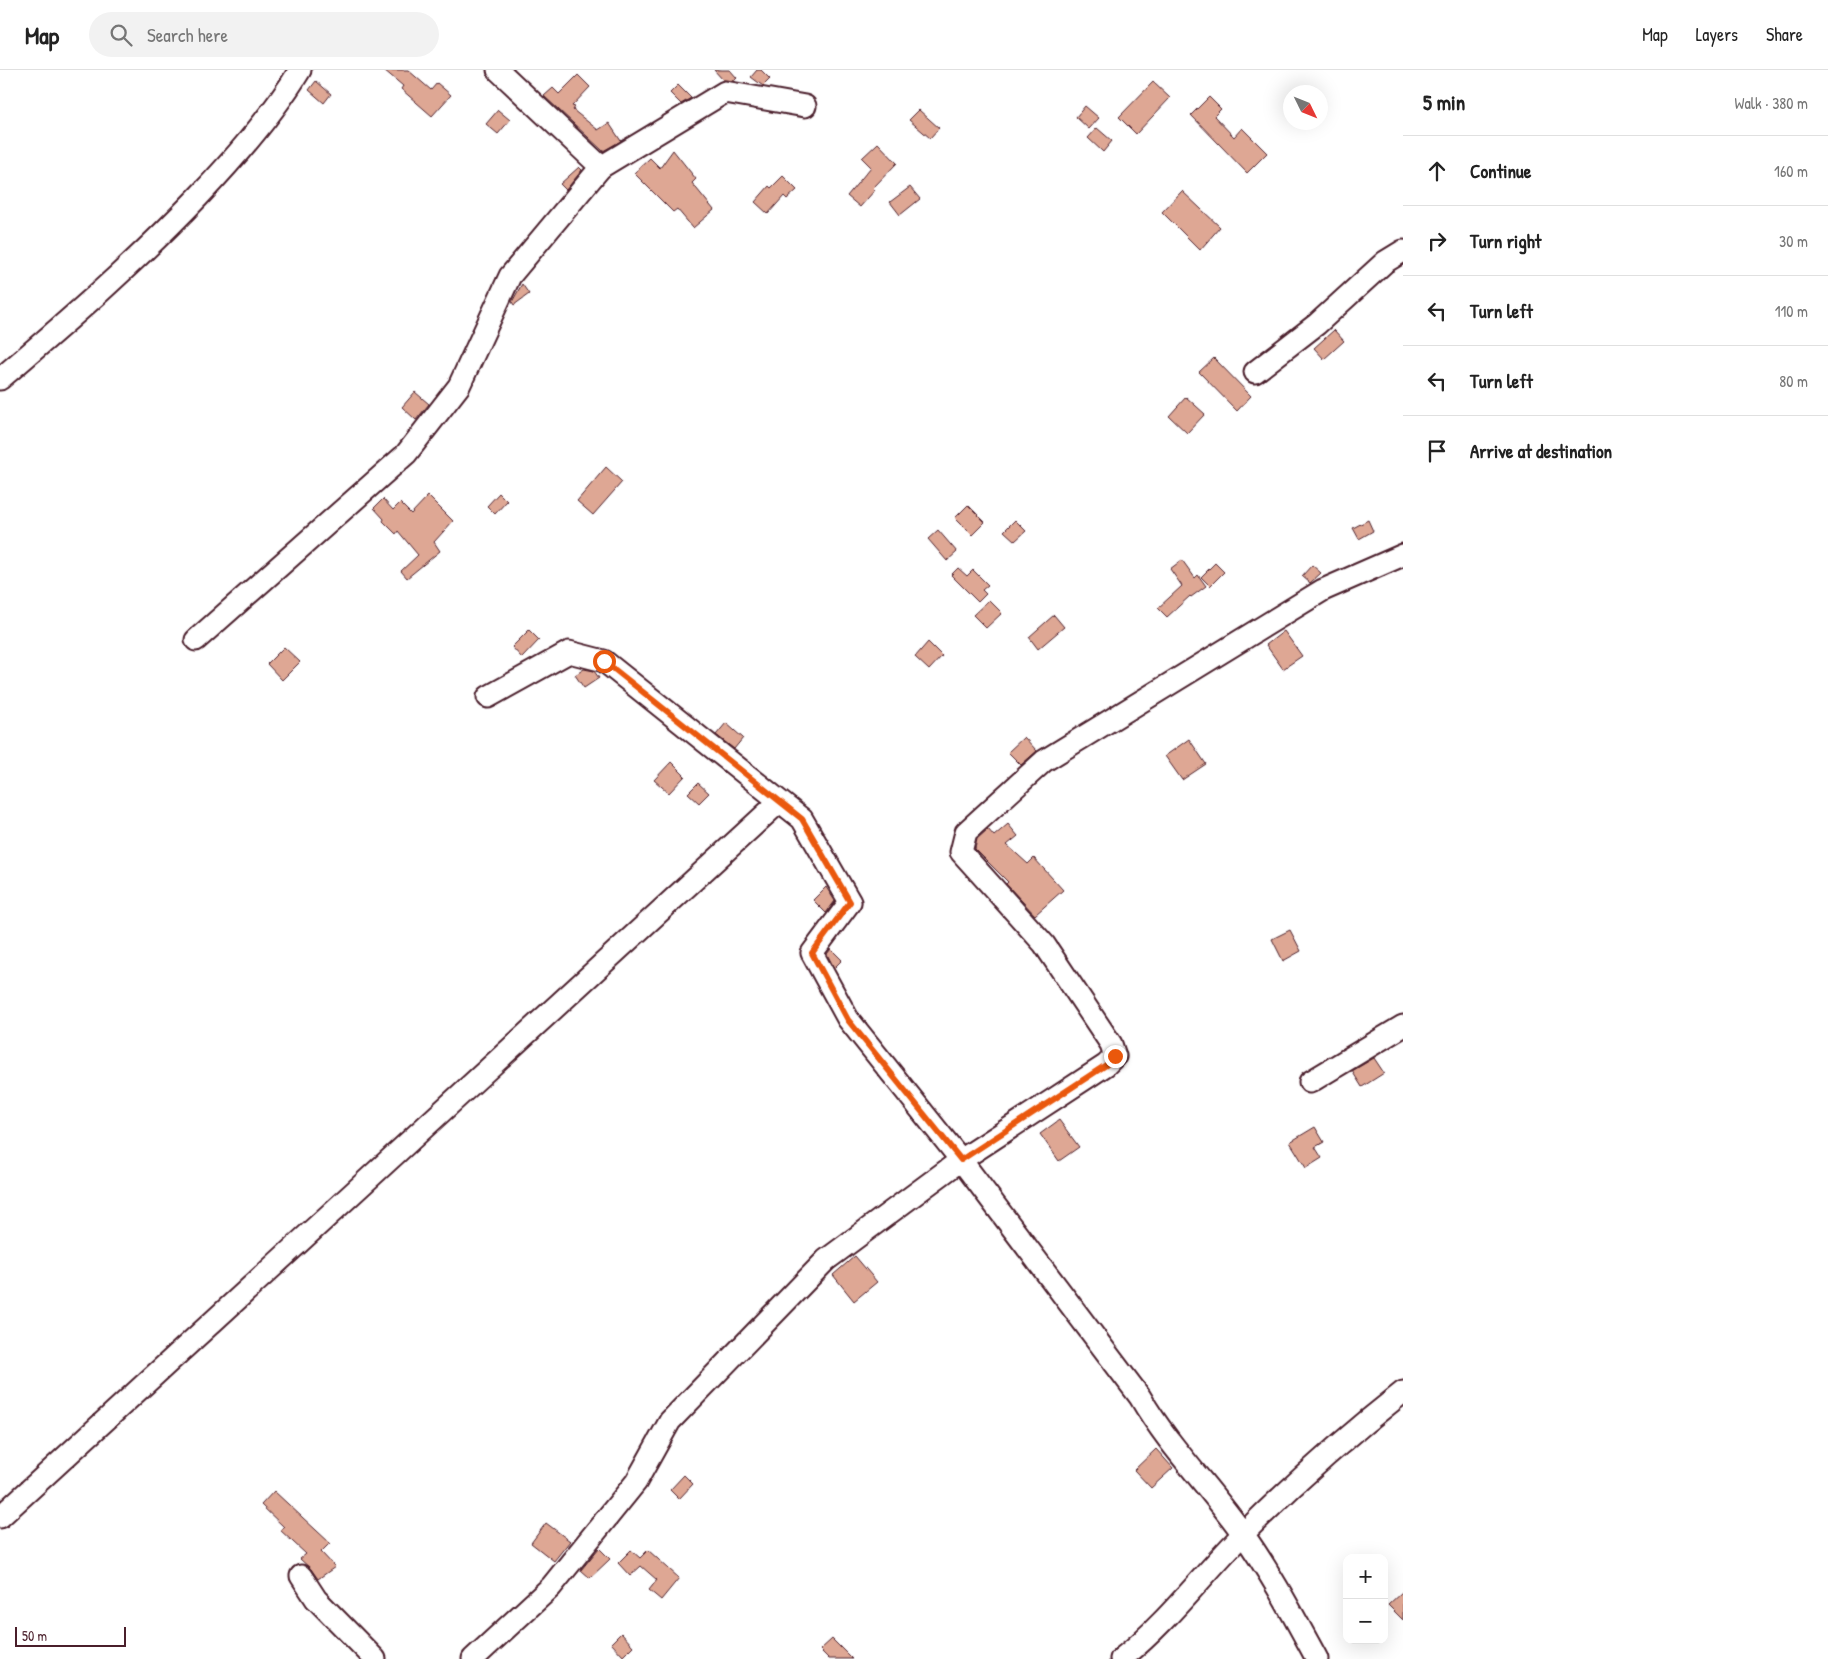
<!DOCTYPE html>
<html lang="en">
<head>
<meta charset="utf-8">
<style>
	body { margin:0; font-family:"Patrick Hand",sans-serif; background:#f2f2f2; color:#222 }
	.controls { position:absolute; right:15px; bottom:15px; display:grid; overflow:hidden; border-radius:10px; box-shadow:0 5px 20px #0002 }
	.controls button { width:45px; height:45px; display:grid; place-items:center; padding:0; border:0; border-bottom:1px solid #e0e0e0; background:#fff; color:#222; font:25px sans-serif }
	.compass { position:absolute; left:1283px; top:15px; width:45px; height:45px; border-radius:50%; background:#fff; box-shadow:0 5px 20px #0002; rotate:133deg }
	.scale { position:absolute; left:15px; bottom:12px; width:111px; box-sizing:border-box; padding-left:5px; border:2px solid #4a1f2b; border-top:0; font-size:14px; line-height:18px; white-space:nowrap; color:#4a1f2b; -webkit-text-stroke:4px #fff; paint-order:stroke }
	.stop { position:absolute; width:15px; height:15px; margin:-11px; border:4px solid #ea580c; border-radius:50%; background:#fff }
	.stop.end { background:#ea580c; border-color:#fff; box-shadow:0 1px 5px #0008 }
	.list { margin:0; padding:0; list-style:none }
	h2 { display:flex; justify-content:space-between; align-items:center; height:65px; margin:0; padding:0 20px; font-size:21px }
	h2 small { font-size:16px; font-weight:400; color:#767676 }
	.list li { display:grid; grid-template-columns:32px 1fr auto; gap:15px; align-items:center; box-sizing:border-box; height:70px; padding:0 20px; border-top:1px solid #e0e0e0 }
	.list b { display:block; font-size:19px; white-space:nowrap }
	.list em { font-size:16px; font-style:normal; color:#767676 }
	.icon { flex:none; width:28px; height:28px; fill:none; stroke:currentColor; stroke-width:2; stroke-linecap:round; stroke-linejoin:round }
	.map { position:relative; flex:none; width:1403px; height:1589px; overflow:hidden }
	header { display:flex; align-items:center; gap:30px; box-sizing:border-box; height:70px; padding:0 25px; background:#fff; border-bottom:1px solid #e0e0e0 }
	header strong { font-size:24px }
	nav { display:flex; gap:28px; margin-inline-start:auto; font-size:18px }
	.search { width:350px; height:45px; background:#f2f2f2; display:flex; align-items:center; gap:12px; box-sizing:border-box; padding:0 18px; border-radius:28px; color:#767676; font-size:19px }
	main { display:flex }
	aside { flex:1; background:#fff }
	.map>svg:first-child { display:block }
	.building { fill:#dea794; stroke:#4a1f2b }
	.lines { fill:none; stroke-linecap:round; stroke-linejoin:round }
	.minor-casing { stroke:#4a1f2b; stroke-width:25 }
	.minor { stroke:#fff; stroke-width:21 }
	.route { stroke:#ea580c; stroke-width:6 }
</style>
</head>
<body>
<header>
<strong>Map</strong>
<div class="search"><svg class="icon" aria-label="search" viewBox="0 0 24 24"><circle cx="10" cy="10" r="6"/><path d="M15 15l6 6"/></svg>Search here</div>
<nav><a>Map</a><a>Layers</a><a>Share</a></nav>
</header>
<main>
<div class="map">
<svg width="1403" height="1589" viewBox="0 0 1403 1589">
	<rect width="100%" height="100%" fill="#fff"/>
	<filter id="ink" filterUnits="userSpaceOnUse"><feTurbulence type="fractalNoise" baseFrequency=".02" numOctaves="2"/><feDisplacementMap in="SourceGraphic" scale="10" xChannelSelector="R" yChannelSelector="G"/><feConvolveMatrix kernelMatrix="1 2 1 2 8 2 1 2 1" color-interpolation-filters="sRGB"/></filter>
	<g filter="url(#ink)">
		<g class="building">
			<path d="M384 0H408L431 20 437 13 451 25 432 46 401 19 403 16Z"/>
			<path d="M714 0H730L737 8 734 11 723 10Z"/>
			<path d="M757 0H761L770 9 763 16 751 7Z"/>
			<path d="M578 5 590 17 572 36 575 37 573 40 598 60 609 53 621 71 603 81 544 26 553 18 559 24Z"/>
			<path d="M316 11 331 24 324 33 309 20Z"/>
			<path d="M1153 12 1170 28 1136 64 1119 47Z"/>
			<path d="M678 15 691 28 681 34 670 23Z"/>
			<path d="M1209 27 1221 39 1214 46 1234 67 1242 58 1267 83 1247 103 1191 45Z"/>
			<path d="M1085 36 1099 48 1089 59 1076 47Z"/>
			<path d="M498 40 510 50 498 64 486 54Z"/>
			<path d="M919 40 939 58 930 68 909 50Z"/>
			<path d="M1097 58 1112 71 1103 82 1088 68Z"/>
			<path d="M878 73 897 93 873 118 875 120 860 137 847 126 871 97 862 88Z"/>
			<path d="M673 80 696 109 692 113 714 140 693 158 677 139 673 142 634 103 650 88 660 98Z"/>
			<path d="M579 97 582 100 566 120 560 114Z"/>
			<path d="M783 106 797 120 787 129 784 126 768 144 755 132 769 116 771 118Z"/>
			<path d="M910 117 920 129 900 145 890 132Z"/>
			<path d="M1182 121 1220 157 1200 180 1162 142Z"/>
			<path d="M522 214 529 224 514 235 512 232Z"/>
			<path d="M1334 260 1344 271 1324 289 1314 278Z"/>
			<path d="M1214 288 1251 326 1237 341 1199 302Z"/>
			<path d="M415 322 429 334 416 350 402 337Z"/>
			<path d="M1186 327 1205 344 1187 363 1169 346Z"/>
			<path d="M606 397 622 412 593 445 577 431Z"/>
			<path d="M499 423 507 431 495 444 487 436Z"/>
			<path d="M428 426 453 451 434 472 440 481 407 508 401 501 418 485 398 461 396 464 383 451 384 449 374 438 383 429 393 440 400 433 411 444Z"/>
			<path d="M968 435 985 452 972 465 955 448Z"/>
			<path d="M1015 450 1026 461 1015 471 1004 461Z"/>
			<path d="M1368 450 1373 461 1359 469 1353 458Z"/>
			<path d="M938 460 957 482 947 491 928 469Z"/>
			<path d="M1182 490 1195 508 1198 505 1206 516 1191 527 1190 526 1167 547 1158 538 1182 516 1170 499Z"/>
			<path d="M1215 493 1224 502 1210 516 1201 507Z"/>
			<path d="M1312 495 1321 503 1310 513 1302 506Z"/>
			<path d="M958 498 967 506 973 500 988 515 982 520 986 524 978 532 951 505Z"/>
			<path d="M989 530 1002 543 986 558 973 545Z"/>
			<path d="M1054 545 1064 557 1038 579 1029 567Z"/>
			<path d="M529 560 539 570 522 588 512 577Z"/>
			<path d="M1284 561 1302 586 1283 599 1266 575Z"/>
			<path d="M928 572 942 586 929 600 915 587Z"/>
			<path d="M284 577 300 592 282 610 267 594Z"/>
			<path d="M584 599 594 601 599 608 584 618 575 605Z"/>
			<path d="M726 653 743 668 734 679 716 665Z"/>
			<path d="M1024 667 1037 681 1021 695 1008 682Z"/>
			<path d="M1189 669 1206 694 1182 710 1165 686Z"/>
			<path d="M671 692 685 706 669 723 654 710Z"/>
			<path d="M698 713 709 723 699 733 688 723Z"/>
			<path d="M1008 754 1018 766 1007 775 1028 794 1034 788 1063 820 1035 845 1006 814 1008 812 975 779 977 769 988 759 994 766Z"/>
			<path d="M826 817 835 831 826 843 813 830Z"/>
			<path d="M1290 860 1301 881 1283 891 1272 869Z"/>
			<path d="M831 879 842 890 834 898 827 884Z"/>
			<path d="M1374 988 1384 1003 1362 1017 1352 1001Z"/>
			<path d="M1059 1050 1079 1077 1059 1091 1040 1064Z"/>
			<path d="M1315 1057 1324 1072 1315 1077 1322 1088 1306 1098 1290 1072Z"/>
			<path d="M855 1186 877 1212 854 1231 833 1205Z"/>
			<path d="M1156 1379 1173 1398 1151 1418 1134 1400Z"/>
			<path d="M684 1405 693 1414 679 1429 670 1420Z"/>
			<path d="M274 1421 330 1473 321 1482 335 1497 318 1509 311 1499 300 1489 306 1484 280 1460 284 1457 261 1435Z"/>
			<path d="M546 1453 570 1471 554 1491 531 1473Z"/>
			<path d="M599 1478 610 1489 590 1508 581 1500Z"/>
			<path d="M631 1480 640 1488 648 1480 679 1508 661 1530 649 1520 657 1510 641 1496 630 1506 618 1493Z"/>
			<path d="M1403 1521V1550L1388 1535Z"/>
			<path d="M621 1563 633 1576 623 1586 611 1573Z"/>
			<path d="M832 1569 852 1589H829L820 1580Z"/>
		</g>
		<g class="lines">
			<defs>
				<g id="minor">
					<path d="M601 97 725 22 805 36"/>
					<path d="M1255 302 1317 254 1385 192 1403 181"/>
					<path d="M0 309C68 251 136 192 198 127 235 88 272 46 300 0"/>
					<path d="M196 570 406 384 459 316 510 206 601 97 498 0"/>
					<path d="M488 627 569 582 604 591 802 749 850 832 812 883 848 949 961 1090 1140 1327C1169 1377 1210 1417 1243 1464 1271 1503 1294 1547 1317 1589"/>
					<path d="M1310 1012 1403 956"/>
					<path d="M0 1447 779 732"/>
					<path d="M301 1506 316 1529 375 1589"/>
					<path d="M473 1589 551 1517 636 1412 670 1351 826 1190 961 1090 1106 995 1115 986 1111 974 1044 874 961 782 966 762 1044 691 1323 520 1403 485"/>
					<path d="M1121 1589C1167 1553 1202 1505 1243 1464 1294 1413 1347 1366 1403 1322"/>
				</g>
			</defs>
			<use href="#minor" class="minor-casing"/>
			<use href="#minor" class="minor"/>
		</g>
	</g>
	<g class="lines" filter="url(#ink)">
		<path class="route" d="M604 591 802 749 850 832 812 883 848 950 961 1090 1106 995 1115 986"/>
	</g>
</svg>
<div class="controls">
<button>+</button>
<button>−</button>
</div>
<svg class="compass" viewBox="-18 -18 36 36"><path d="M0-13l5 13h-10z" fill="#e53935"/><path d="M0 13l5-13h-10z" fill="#767676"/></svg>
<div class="scale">50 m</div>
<div class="stop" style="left:604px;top:591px"></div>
<div class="stop end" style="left:1115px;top:986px"></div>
</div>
<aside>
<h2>5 min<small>Walk · 380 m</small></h2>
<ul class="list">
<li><svg class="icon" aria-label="ahead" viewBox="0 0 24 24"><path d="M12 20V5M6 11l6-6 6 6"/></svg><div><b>Continue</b></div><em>160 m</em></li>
<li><svg class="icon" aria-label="right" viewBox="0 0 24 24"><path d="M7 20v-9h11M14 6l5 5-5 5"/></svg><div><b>Turn right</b></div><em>30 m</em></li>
<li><svg class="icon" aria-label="left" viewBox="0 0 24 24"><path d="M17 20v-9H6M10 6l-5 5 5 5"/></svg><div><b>Turn left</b></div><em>110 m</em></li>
<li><svg class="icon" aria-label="left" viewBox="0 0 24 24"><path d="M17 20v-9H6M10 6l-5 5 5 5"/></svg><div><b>Turn left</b></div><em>80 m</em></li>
<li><svg class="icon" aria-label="arrive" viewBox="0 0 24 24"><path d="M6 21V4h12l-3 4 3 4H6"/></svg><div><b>Arrive at destination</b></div></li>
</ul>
</aside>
</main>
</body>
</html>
